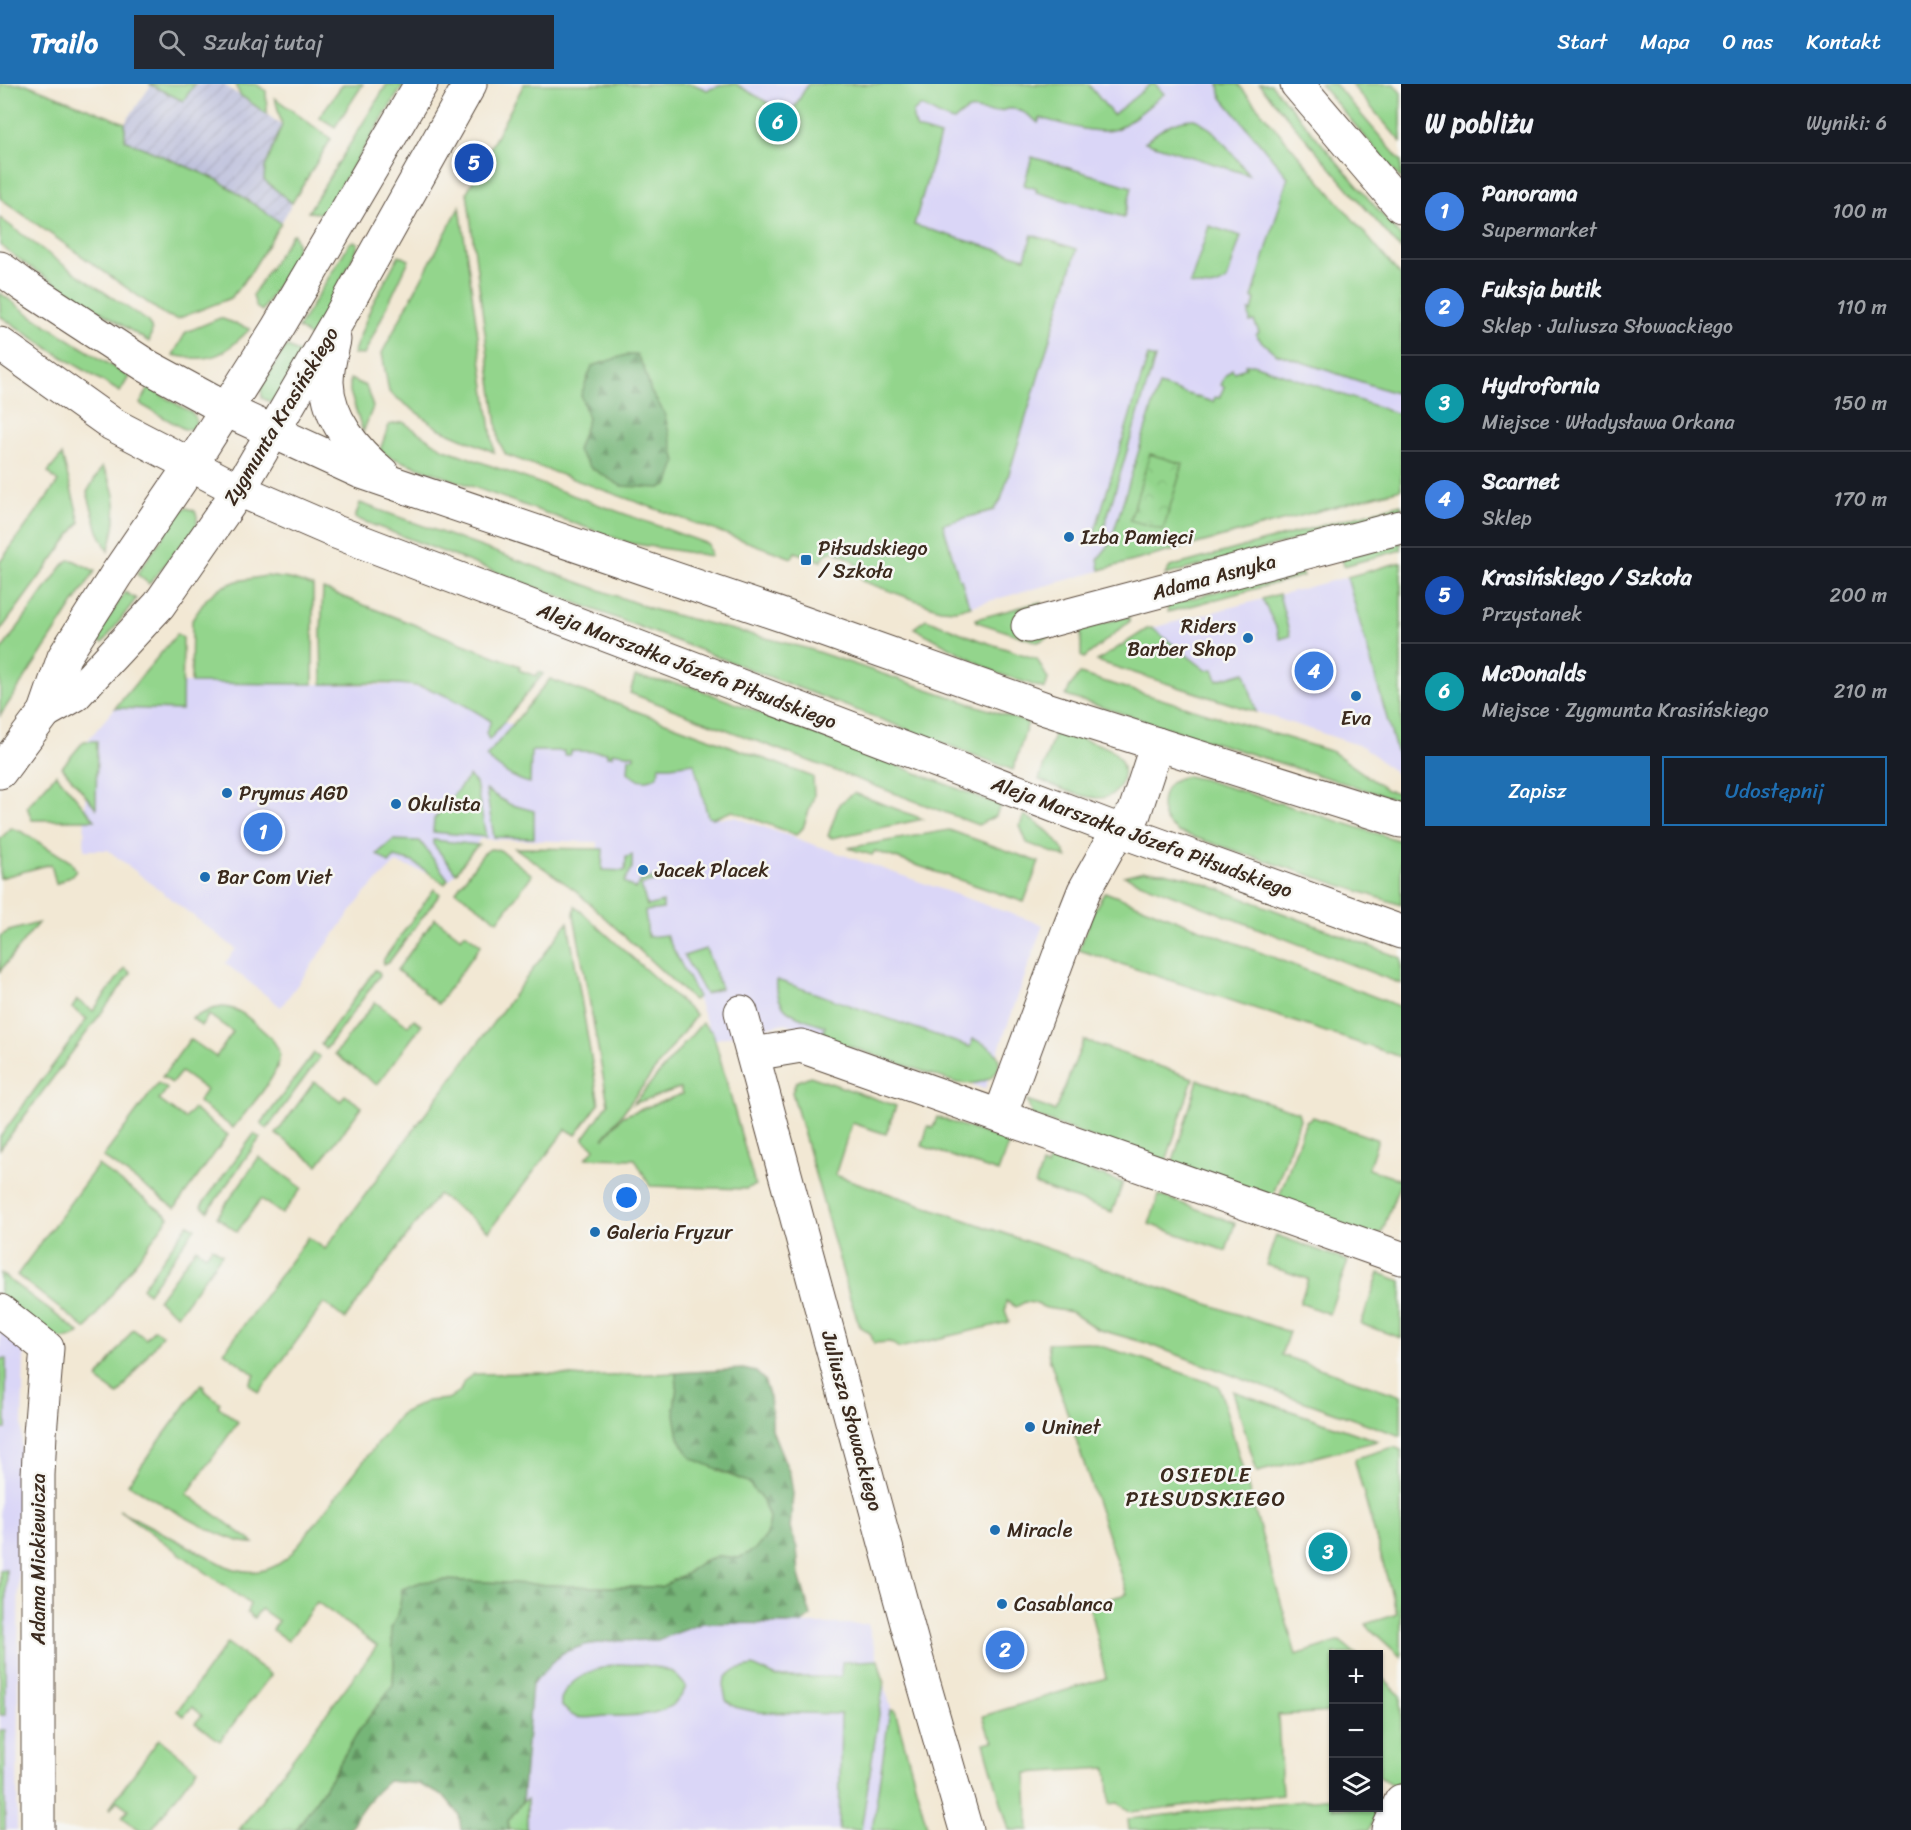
<!DOCTYPE html>
<html lang="pl">
<head>
<meta charset="utf-8">
<style>
	body { margin:0; font-family:Sriracha,sans-serif; background:#242831; color:#f1f3f6 }
	.controls { position:absolute; right:18px; bottom:18px; display:grid; overflow:hidden; border-radius:0px; box-shadow:0 2px 4px #0004 }
	.controls button { width:54px; height:54px; display:grid; place-items:center; padding:0; border:0; border-bottom:2px solid #363941; background:#171b24; color:#f1f3f6; font:30px sans-serif }
	.you { position:absolute; left:627px; top:1114px; width:21px; height:21px; margin:-15px; border:4px solid #fff; border-radius:50%; background:#1a73e8; box-shadow:0 0 0 9px #1a73e833 }
	.badge { display:grid; place-items:center; width:39px; height:39px; border-radius:50%; background:#1f6fb2; color:#fff; font-size:20px; font-weight:700 }
	.pin { position:absolute; translate:-50% -50%; border:3px solid #fff; box-shadow:0 2px 6px #0006 }
	.list { margin:0; padding:0; list-style:none }
	h2 { display:flex; justify-content:space-between; align-items:center; height:78px; margin:0; padding:0 24px; font-size:26px }
	h2 small { font-size:20px; font-weight:400; color:#9ea1a6 }
	.list li { display:grid; grid-template-columns:39px 1fr auto; gap:18px; align-items:center; box-sizing:border-box; height:96px; padding:0 24px; border-top:2px solid #363941 }
	.list b { display:block; font-size:22px; white-space:nowrap }
	.list p { margin:0; font-size:20px; white-space:nowrap; color:#9ea1a6 }
	.list em { font-size:20px; font-style:normal; color:#9ea1a6 }
	.actions { display:flex; gap:12px; padding:18px 24px }
	.actions a { flex:1; padding:14px 0; border:2px solid #1f6fb2; border-radius:0px; text-align:center; font-size:21px; color:#1f6fb2 }
	.actions .main { background:#1f6fb2; color:#fff }
	.icon { flex:none; width:33px; height:33px; fill:none; stroke:currentColor; stroke-width:2; stroke-linecap:round; stroke-linejoin:round }
	.map { position:relative; flex:none; width:1401px; height:1746px; overflow:hidden }
	header { display:flex; align-items:center; gap:36px; box-sizing:border-box; height:84px; padding:0 30px; background:#1f6fb2; color:#fff }
	header strong { font-size:28px }
	nav { display:flex; gap:33px; margin-inline-start:auto; font-size:21px }
	.search { width:420px; height:54px; background:#242831; display:flex; align-items:center; gap:15px; box-sizing:border-box; padding:0 21px; border-radius:0px; color:#9ea1a6; font-size:22px }
	main { display:flex }
	aside { flex:1; background:#171b24 }
	.map>svg:first-child { display:block }
	.built { fill:#dad6f7 }
	.industrial { fill:url(#industrial-furrows) }
	.green { fill:#93d58c; stroke:#678055; stroke-width:1.5 }
	.forest { fill:url(#forest-firs); stroke:#58704b; stroke-width:1.5 }
	.park { fill:url(#park-crowns); stroke:#678055; stroke-width:1.5 }
	.lines { fill:none; stroke-linecap:round; stroke-linejoin:round }
	.minor-casing { stroke:#564639; stroke-width:35 }
	.minor { stroke:#fff; stroke-width:33 }
	.poi-dot { fill:#1f6fb2; stroke:#f6f6f2; stroke-width:2 }
	.labels { text-anchor:middle; dominant-baseline:central; stroke-width:5; stroke-linejoin:round; paint-order:stroke }
	.street-label { font-size:20px; fill:#3b2a1e; stroke:#f6f6f2 }
	.poi-label { font-size:20px; fill:#3b2a1e; stroke:#f6f6f2; text-anchor:start }
	.neighbourhood-label { font-size:21px; letter-spacing:1.5px; fill:#3b2a1e; stroke:#f6f6f2 }
</style>
</head>
<body>
<header>
<strong>Trailo</strong>
<div class="search"><svg class="icon" aria-label="search" viewBox="0 0 24 24"><circle cx="10" cy="10" r="6"/><path d="M15 15l6 6"/></svg>Szukaj tutaj</div>
<nav><a>Start</a><a>Mapa</a><a>O nas</a><a>Kontakt</a></nav>
</header>
<main>
<div class="map">
<svg width="1401" height="1746" viewBox="0 0 1401 1746">
	<defs>
		<pattern id="industrial-furrows" width="10" height="10" patternUnits="userSpaceOnUse" patternTransform="scale(1.5)"><rect width="10" height="10" fill="#c0c2dd"/><path d="M-1 1l2-2M0 10L10 0M9 11l2-2" fill="none" stroke="#a6a7bd"/></pattern>
		<pattern id="forest-firs" width="22" height="20" patternUnits="userSpaceOnUse" patternTransform="scale(1.5)"><rect width="22" height="20" fill="#76b678"/><path d="M5 1l3.5 6h-7zM16 11l3.5 6h-7z" fill="#629462"/></pattern>
		<pattern id="park-crowns" width="20" height="18" patternUnits="userSpaceOnUse" patternTransform="scale(1.5)"><rect width="20" height="18" fill="#93d58c"/><path d="M2 6a3 3 0 1 1 6 0M12 15a3 3 0 1 1 6 0" fill="none" stroke="#80b778"/></pattern>
	</defs>
	<rect width="100%" height="100%" fill="#f6f6f2"/>
	<filter id="ink" filterUnits="userSpaceOnUse"><feTurbulence type="fractalNoise" baseFrequency=".0167" numOctaves="2"/><feDisplacementMap in="SourceGraphic" scale="12" xChannelSelector="R" yChannelSelector="G"/><feConvolveMatrix kernelMatrix="1 2 1 2 8 2 1 2 1" color-interpolation-filters="sRGB"/></filter>
	<filter id="wash" filterUnits="userSpaceOnUse"><feTurbulence type="fractalNoise" baseFrequency=".008" numOctaves="4" result="noise"/><feDisplacementMap in="SourceGraphic" scale="24" xChannelSelector="R" yChannelSelector="G"/><feGaussianBlur stdDeviation="1.35" result="paint"/><feColorMatrix in="noise" values="0 0 0 0 0 0 0 0 0 0 0 0 0 0 0 0 0 1.4 0 .05"/><feComposite in="paint" operator="in"/></filter>
	<g filter="url(#wash)">
		<rect width="100%" height="100%" fill="#f2e8d4"/>
		<g class="built">
			<path d="M606 0H1238L1401 192V405L956 526Z"/>
			<path d="M1347 493 1401 684V694L1364 663 1215 614 1197 580 1152 544Z"/>
			<path d="M182 599 403 601 428 605 462 618 492 637 513 640 634 671V674L631 673 628 677 644 696 655 694 658 691V682H670L694 678 708 733 713 734 735 733 1043 841 985 1005 785 939 713 956 696 911 632 859 597 788 598 758 480 755 450 796 396 779 364 810 281 923 225 879 236 865 108 766H84L87 657 115 624 182 626Z"/>
			<path d="M0 1242 14 1253 24 1271 19 1446 17 1746H0Z"/>
			<path d="M491 1539 868 1540 924 1746H489Z"/>
		</g>
		<path class="industrial" d="M152 0H223L293 49 264 96 292 119 281 139 218 96 125 56V39Z"/>
		<g class="green">
			<path d="M0 0H26L125 39V56L218 96 281 139 251 188 231 214 177 235 165 231 0 114Z"/>
			<path d="M149 0H195L183 17Z"/>
			<path d="M235 0H256L266 7 267 30 240 11Z"/>
			<path d="M343 0H363L335 43 319 33Z"/>
			<path d="M387 0H404L325 127 319 129 308 128Z"/>
			<path d="M524 0H693L707 6 726 0H736L770 20 760 38 779 50 808 0H1088L1113 31 1151 0H1155L1164 10C1149 21 1134 36 1118 44 1100 53 1060 39 1040 34L1038 39C1031 32 1018 23 1008 25 1003 26 998 28 993 28 971 29 976 17 954 37 940 35 932 25 920 22L913 28V35L917 45 940 52 914 141 1025 174 1032 151 1077 165 1001 416 994 426 943 440 959 495H961L967 515 971 522 956 526 940 525 862 497C856 476 854 475 833 467L826 470 821 477 795 468 792 474 506 371 499 358 467 108Z"/>
			<path d="M1219 0H1238L1401 192V311L1275 269 1261 257 1256 251 1259 248 1254 237 1250 238 1249 227H1252L1255 215 1252 214 1288 93 1223 15 1220 10Z"/>
			<path d="M1259 0H1271L1401 153V166Z"/>
			<path d="M1320 0H1335L1401 77V95Z"/>
			<path d="M1351 0H1394L1401 9V58Z"/>
			<path d="M275 14 331 55 292 119 264 96 265 84 282 41Z"/>
			<path d="M1194 35C1214 41 1236 75 1249 91L1145 58C1159 46 1175 35 1194 35Z"/>
			<path d="M1032 73 1132 103 1124 133 1036 108 1037 105 1024 101Z"/>
			<path d="M460 122 494 368 438 344 389 308 382 269Z"/>
			<path d="M0 134 58 177 146 236C153 243 153 249 149 258L31 184 0 161Z"/>
			<path d="M1209 142 1241 152 1227 195C1216 206 1204 203 1190 200Z"/>
			<path d="M292 150H294L297 159 296 171 262 227 256 223 253 211 255 207Z"/>
			<path d="M353 157 358 159 357 165 312 254 298 244 349 160Z"/>
			<path d="M399 171 409 176 364 271 353 270 371 223Z"/>
			<path d="M0 209 29 230 129 293 120 308 56 269 0 232Z"/>
			<path d="M220 234 250 245C223 271 213 280 173 271L186 248Z"/>
			<path d="M286 262 303 271 276 317 270 318 262 314 261 303Z"/>
			<path d="M1148 272 1155 274 1103 447 1097 458 1091 460Z"/>
			<path d="M1253 280 1401 331V405L1100 486 1098 475 1110 460 1159 301 1213 318 1215 313 1219 314 1224 303 1221 301 1225 292 1232 285 1234 288 1246 284 1245 281Z"/>
			<path d="M350 295 366 302 373 323 363 348 350 308Z"/>
			<path d="M149 304 191 328 195 332 196 339 191 345H184L140 320Z"/>
			<path d="M403 338 442 364 708 460 711 472 629 459 390 373 380 366 389 341Z"/>
			<path d="M62 371 80 438 0 547V478L58 398 48 388Z"/>
			<path d="M102 383C120 409 118 438 108 467L98 447 87 408Z"/>
			<path d="M360 419 655 526 809 565 1028 639 1013 686 355 434Z"/>
			<path d="M1401 420V428L1165 491 1170 483Z"/>
			<path d="M187 424 195 427 197 432V442L149 500 137 490 182 425Z"/>
			<path d="M1401 458V466L1344 482 1342 474Z"/>
			<path d="M69 476H73L95 487 0 632V568L63 481Z"/>
			<path d="M1401 478V684L1347 493Z"/>
			<path d="M1300 485 1303 492 1168 528 1167 521Z"/>
			<path d="M266 492 290 495 313 502V600L191 599 192 536 207 514 220 504 237 497Z"/>
			<path d="M323 505 520 582 519 586 536 592 539 588 543 590 489 656 486 649 491 637C471 624 452 613 429 605 400 596 354 600 322 600L321 548Z"/>
			<path d="M125 508 136 515 103 559 99 558 96 554Z"/>
			<path d="M1279 510 1290 552 1280 555 1276 543 1262 515Z"/>
			<path d="M1040 518 1043 521 1051 552 1038 558 977 538 976 535Z"/>
			<path d="M1129 532V538L1084 574 1081 572V545Z"/>
			<path d="M926 535 979 556 1037 575 1048 595 1045 605 997 589 914 544Z"/>
			<path d="M1152 544 1206 586 1213 585 1217 596 1245 588 1256 628 1097 577 1147 545Z"/>
			<path d="M177 550 183 554 182 626 115 624Z"/>
			<path d="M1080 590 1333 668 1387 706 1401 710V717L1066 612 1070 602Z"/>
			<path d="M635 593 690 602 1000 721 996 732 978 741 630 609Z"/>
			<path d="M550 595 813 693 814 712 803 744 796 751 733 727 713 734 708 733 694 679 670 682H659L658 691C649 699 635 697 628 688L629 674H634V671L612 668V672H607V668L571 667 570 671H564V667H531L530 699C512 695 499 684 486 673Z"/>
			<path d="M1055 648C1070 652 1101 659 1113 667 1120 673 1125 683 1123 692 1116 734 1062 704 1039 696Z"/>
			<path d="M84 657H97L96 724 62 683Z"/>
			<path d="M56 690 95 736H32L27 723Z"/>
			<path d="M469 692 476 699 486 753 433 748 434 735Z"/>
			<path d="M1187 692 1202 695 1401 757V821L1178 748C1175 745 1169 742 1167 738 1159 727 1161 705 1173 697 1177 694 1182 693 1187 692Z"/>
			<path d="M486 706 509 720 534 727V754L494 753Z"/>
			<path d="M854 709 923 735 832 754 828 752 839 720Z"/>
			<path d="M1024 731C1045 744 1056 751 1067 774L1027 759 1020 742Z"/>
			<path d="M11 744 22 748 71 778 76 786 72 791 56 800 51 780 0 794V755Z"/>
			<path d="M949 746 1039 778 1024 818 875 767 872 771 848 764Z"/>
			<path d="M393 756 420 757 448 795 445 800 413 778 395 773 389 779 377 770Z"/>
			<path d="M433 756 479 761 471 768 456 789 433 760Z"/>
			<path d="M515 764 603 765 602 786 625 787 626 773 632 771V784L624 798 635 805 641 797 656 793 657 797 641 801 647 822 663 818V825L645 827 648 853 666 851 698 913 693 916 575 806Z"/>
			<path d="M490 765 500 766 532 791 498 837 456 807 483 770Z"/>
			<path d="M1144 787 1164 788 1190 794 1401 874V900L1124 792Z"/>
			<path d="M434 805 440 810 389 878 383 880 384 875Z"/>
			<path d="M1105 808 1401 923V973L1079 866 1094 826Z"/>
			<path d="M575 822 696 931 603 1055 623 1032 682 1010 680 1004 633 1020 702 939 713 949 755 1101 746 1105 650 1102 635 1075 586 1074 595 1064 583 1055 608 1020 574 831Z"/>
			<path d="M435 834 461 854 465 849 481 861 438 920 422 907 423 905 397 886Z"/>
			<path d="M568 838 599 1020 576 1051 566 1045 489 1147 438 1110 345 1235 324 1219 259 1309 249 1300 255 1291 224 1268 308 1153 325 1165Z"/>
			<path d="M38 839 0 887V852L9 847Z"/>
			<path d="M706 865 721 904 705 910 684 872Z"/>
			<path d="M125 884 131 889 0 1065V1053L87 935 72 924 77 916 93 927Z"/>
			<path d="M375 886 379 888 380 891 326 965 321 960Z"/>
			<path d="M777 896 970 963 973 955C1018 970 1000 1005 957 999L822 953 825 942C799 933 774 930 777 896Z"/>
			<path d="M375 918 408 942 414 935 422 941 377 1001 335 970Z"/>
			<path d="M223 923C238 924 248 933 259 943 267 950 277 958 279 969 283 989 246 1027 233 1044L198 1018 206 1006 181 988 172 999 162 993 190 955 216 973 233 948 209 931 201 942 192 934 212 925Z"/>
			<path d="M1084 956 1193 994 1165 1081 1032 1031 1027 1017 1055 1027Z"/>
			<path d="M314 969 320 973 267 1045 261 1040Z"/>
			<path d="M810 992 896 1022 886 1050 852 1039 835 1091 1289 1248 1281 1271 1401 1312V1352L1280 1309 1146 1259 1097 1245 1071 1228 1046 1224 1034 1219 1025 1218 1016 1223 1006 1217 1005 1226 1009 1238 899 1264 890 1258 874 1259 870 1249 860 1243 850 1214 792 1008 796 998Z"/>
			<path d="M1198 996 1298 1028 1300 1035 1273 1111 1266 1116 1171 1084Z"/>
			<path d="M314 998 341 1017 345 1011 362 1023 318 1081 276 1050Z"/>
			<path d="M158 999 167 1005 159 1016 185 1035 193 1025 228 1051 175 1124 103 1073Z"/>
			<path d="M937 1033 1009 1058 998 1088 922 1062 928 1042 933 1044Z"/>
			<path d="M1313 1033 1378 1056 1368 1085 1401 1096 1382 1148 1374 1153 1280 1118 1279 1113 1306 1037Z"/>
			<path d="M254 1050 260 1054 208 1127 201 1122Z"/>
			<path d="M259 1073 302 1104 282 1130 261 1115 237 1148 217 1133Z"/>
			<path d="M1051 1073 1123 1099 1112 1128 1035 1101 1042 1081 1047 1083Z"/>
			<path d="M98 1081 169 1133 86 1245 17 1191Z"/>
			<path d="M1159 1111 1235 1139 1226 1167 1149 1140Z"/>
			<path d="M188 1140 195 1144 148 1209 142 1204Z"/>
			<path d="M1276 1151 1348 1177 1329 1230 1300 1219 1308 1195 1266 1181Z"/>
			<path d="M212 1163 222 1170 177 1231 158 1216 196 1164 206 1171Z"/>
			<path d="M0 1189 80 1249C71 1254 65 1256 55 1253L0 1212Z"/>
			<path d="M1379 1189 1401 1197V1254L1361 1240Z"/>
			<path d="M133 1245 146 1255 154 1245 162 1251 118 1311 97 1295Z"/>
			<path d="M1086 1258 1140 1274 1219 1302 1296 1571 1340 1557 1356 1570H1334L1333 1628 1278 1631 1282 1710 1131 1728 1118 1719 1110 1720 1107 1684 1026 1689 1029 1746H1009L984 1659 994 1657 988 1648 983 1632 1106 1594 1089 1520 1127 1510 1049 1273 1047 1259Z"/>
			<rect x="0" y="1275" width="6" height="70"/>
			<path d="M541 1289 584 1293 676 1289 677 1303 674 1325 718 1387 748 1398 763 1417 769 1433 767 1451 756 1465 739 1474 718 1472 702 1477 684 1491 661 1503H593L445 1496 421 1498 403 1505 399 1528 391 1544 394 1578 393 1601 358 1648 332 1692 296 1746H239L377 1562 317 1518 288 1557 273 1546 278 1537 261 1525 254 1534 247 1528 250 1520 119 1426 226 1482C251 1492 273 1489 292 1469L400 1330 427 1317 448 1315 460 1307 464 1297 474 1290Z"/>
			<path d="M201 1300 204 1303 203 1305 220 1319 218 1322 238 1338 187 1410 254 1459C228 1462 153 1414 128 1400Z"/>
			<path d="M1233 1307 1378 1357 1257 1388Z"/>
			<path d="M1394 1363 1401 1366V1573L1365 1540 1397 1530 1355 1378 1356 1374Z"/>
			<path d="M6 1485 5 1631H0V1486Z"/>
			<path d="M227 1559 271 1591 220 1657 195 1639 202 1631 192 1623 184 1632 177 1627Z"/>
			<path d="M878 1576 884 1598 861 1746H839L841 1630 757 1628 735 1623 726 1616 723 1601 726 1593 735 1586 753 1582 777 1593H841L842 1578Z"/>
			<path d="M616 1580 645 1581 660 1584 673 1588 686 1602C675 1635 632 1632 604 1632 596 1633 585 1635 576 1633 573 1632 568 1628 565 1625 560 1622 560 1619 562 1613 570 1593 596 1585 616 1580Z"/>
			<path d="M1378 1590 1401 1612V1693L1396 1703 1379 1693Z"/>
			<path d="M890 1626H895L928 1746H872Z"/>
			<rect x="0" y="1646" width="5" height="100"/>
			<path d="M159 1655 197 1685 151 1746H140L122 1733 128 1725 117 1717 110 1725 109 1724Z"/>
			<path d="M1333 1714 1334 1724H1378L1379 1717 1381 1719 1369 1746H1129L1128 1735Z"/>
			<path d="M527 1715V1746H509L508 1737 522 1718Z"/>
		</g>
		<g class="forest">
			<path d="M626 271H637L644 284 651 308 664 328 676 378 669 400 660 404 621 402 591 384 577 366 588 335 581 311 592 282Z"/>
			<path d="M743 1285 756 1288 764 1296 770 1314 772 1331V1346L790 1390 793 1410 790 1444 797 1464 799 1491 811 1532 801 1540 703 1539 658 1556 610 1557 585 1561 562 1569 532 1600 522 1718 508 1737 509 1746H461L459 1730 445 1713 419 1700 388 1697C371 1711 359 1726 349 1746H296L332 1692 358 1648 393 1601 394 1578 391 1544 399 1528 402 1505 421 1498 445 1496 593 1503H661L684 1491 702 1478 718 1472 739 1474 756 1465 767 1451 769 1433 763 1417 748 1398 691 1374 679 1354 674 1325 677 1303 676 1289Z"/>
		</g>
		<path class="park" d="M1150 370 1183 380 1163 446 1130 436Z"/>
	</g>
	<g filter="url(#ink)">
		<g class="lines">
			<defs>
				<g id="minor">
					<path d="M1297 0 1401 122"/>
					<path d="M0 184 23 201 147 282 239 332 361 388 787 533 1046 625 1401 737"/>
					<path d="M334 256C331 269 327 284 327 298 328 334 355 367 382 389"/>
					<path d="M0 260 112 340 239 406 336 448 1118 746 1401 848"/>
					<path d="M1028 542 1401 443"/>
					<path d="M45 628 75 611 159 521 239 406 338 236 470 0"/>
					<path d="M0 688 45 628 64 573 116 491 191 381 277 245 421 0"/>
					<path d="M741 928 913 1562 966 1746"/>
					<path d="M753 970 801 962 1401 1174"/>
					<path d="M1000 1032 1069 845 1084 807 1118 746 1134 730 1157 660"/>
					<path d="M0 1227 47 1264 40 1350 38 1391V1746"/>
					<path d="M1388 1746 1401 1717"/>
				</g>
			</defs>
			<use href="#minor" class="minor-casing"/>
			<use href="#minor" class="minor"/>
		</g>
	</g>
	<g class="poi-dot">
		<circle cx="1069" cy="453" r="6"/>
		<rect x="800" y="470" width="12" height="12" rx="3"/>
		<circle cx="1248" cy="554" r="6"/>
		<circle cx="1356" cy="612" r="6"/>
		<circle cx="227" cy="709" r="6"/>
		<circle cx="396" cy="720" r="6"/>
		<circle cx="643" cy="786" r="6"/>
		<circle cx="205" cy="793" r="6"/>
		<circle cx="595" cy="1148" r="6"/>
		<circle cx="1030" cy="1343" r="6"/>
		<circle cx="995" cy="1446" r="6"/>
		<circle cx="1002" cy="1520" r="6"/>
	</g>
	<g class="labels">
		<g class="street-label">
			<text transform="translate(281 332) rotate(-59)">Zygmunta Krasińskiego</text>
			<text transform="translate(1214 493) rotate(-15)">Adama Asnyka</text>
			<text transform="translate(687 582) rotate(21)">Aleja Marszałka Józefa Piłsudskiego</text>
			<text transform="translate(1142 753) rotate(20)">Aleja Marszałka Józefa Piłsudskiego</text>
			<text transform="translate(852 1337) rotate(75)">Juliusza Słowackiego</text>
			<text transform="translate(38 1475) rotate(-90)">Adama Mickiewicza</text>
		</g>
		<g class="poi-label">
			<text x="1081" y="453">Izba Pamięci</text>
			<text x="818" y="464">Piłsudskiego<tspan x="818" dy="23">/ Szkoła</tspan></text>
			<text x="1236" y="542" text-anchor="end">Riders<tspan x="1236" dy="23">Barber Shop</tspan></text>
			<text x="1356" y="634" text-anchor="middle">Eva</text>
			<text x="239" y="709">Prymus AGD</text>
			<text x="408" y="720">Okulista</text>
			<text x="655" y="786">Jacek Placek</text>
			<text x="217" y="793">Bar Com Viet</text>
			<text x="607" y="1148">Galeria Fryzur</text>
			<text x="1042" y="1343">Uninet</text>
			<text x="1007" y="1446">Miracle</text>
			<text x="1014" y="1520">Casablanca</text>
		</g>
		<g class="neighbourhood-label">
			<text x="1206" y="1391">OSIEDLE<tspan x="1206" dy="24">PIŁSUDSKIEGO</tspan></text>
		</g>
	</g>
</svg>
<div class="controls">
<button>+</button>
<button>−</button>
<button><svg class="icon" aria-label="layers" viewBox="0 0 24 24"><path d="M12 4l9 5-9 5-9-5zM3 14l9 5 9-5"/></svg></button>
</div>
<div class="you"></div>
<div class="pin badge" style="left:263px;top:748px;background:#3f7fe0">1</div>
<div class="pin badge" style="left:1005px;top:1566px;background:#3f7fe0">2</div>
<div class="pin badge" style="left:1328px;top:1468px;background:#0f9aa8">3</div>
<div class="pin badge" style="left:1314px;top:587px;background:#3f7fe0">4</div>
<div class="pin badge" style="left:474px;top:79px;background:#1a4fb4">5</div>
<div class="pin badge" style="left:778px;top:38px;background:#0f9aa8">6</div>
</div>
<aside>
<h2>W pobliżu<small>Wyniki: 6</small></h2>
<ul class="list">
<li><span class="badge" style="background:#3f7fe0">1</span><div><b>Panorama</b><p>Supermarket</p></div><em>100 m</em></li>
<li><span class="badge" style="background:#3f7fe0">2</span><div><b>Fuksja butik</b><p>Sklep · Juliusza Słowackiego</p></div><em>110 m</em></li>
<li><span class="badge" style="background:#0f9aa8">3</span><div><b>Hydrofornia</b><p>Miejsce · Władysława Orkana</p></div><em>150 m</em></li>
<li><span class="badge" style="background:#3f7fe0">4</span><div><b>Scarnet</b><p>Sklep</p></div><em>170 m</em></li>
<li><span class="badge" style="background:#1a4fb4">5</span><div><b>Krasińskiego / Szkoła</b><p>Przystanek</p></div><em>200 m</em></li>
<li><span class="badge" style="background:#0f9aa8">6</span><div><b>McDonalds</b><p>Miejsce · Zygmunta Krasińskiego</p></div><em>210 m</em></li>
</ul>
<div class="actions"><a class="main">Zapisz</a><a>Udostępnij</a></div>
</aside>
</main>
</body>
</html>
